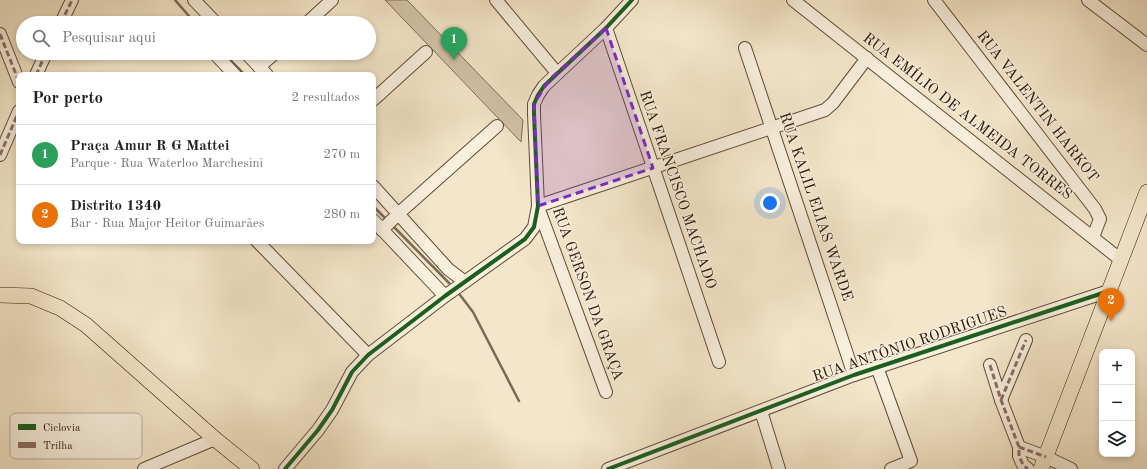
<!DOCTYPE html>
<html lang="pt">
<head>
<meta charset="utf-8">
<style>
	body { margin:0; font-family:"Old Standard TT",serif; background:#f6f6f6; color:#202124 }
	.controls { position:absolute; right:12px; bottom:12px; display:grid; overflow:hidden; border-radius:8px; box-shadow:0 2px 6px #0003 }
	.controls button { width:36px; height:36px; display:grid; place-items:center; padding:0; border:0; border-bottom:1px solid #e0e0e0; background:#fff; color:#202124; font:20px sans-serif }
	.you { position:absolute; left:770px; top:203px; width:14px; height:14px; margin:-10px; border:3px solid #fff; border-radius:50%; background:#1a73e8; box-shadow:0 0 0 6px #1a73e833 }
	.badge { display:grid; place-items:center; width:26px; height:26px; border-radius:50%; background:#d93025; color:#fff; font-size:13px; font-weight:700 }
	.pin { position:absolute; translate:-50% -33px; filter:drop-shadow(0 1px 2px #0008) }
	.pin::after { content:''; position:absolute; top:21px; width:14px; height:12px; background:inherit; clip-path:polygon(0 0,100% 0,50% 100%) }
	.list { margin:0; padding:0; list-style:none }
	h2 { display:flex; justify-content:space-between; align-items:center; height:52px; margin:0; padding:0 16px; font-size:17px }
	h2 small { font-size:13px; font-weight:400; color:#757577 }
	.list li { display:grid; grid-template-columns:26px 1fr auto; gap:12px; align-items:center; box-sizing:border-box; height:60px; padding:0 16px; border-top:1px solid #e0e0e0 }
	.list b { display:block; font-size:15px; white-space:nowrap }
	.list p { margin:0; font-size:13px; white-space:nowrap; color:#757577 }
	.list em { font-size:13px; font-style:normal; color:#757577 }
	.icon { flex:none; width:22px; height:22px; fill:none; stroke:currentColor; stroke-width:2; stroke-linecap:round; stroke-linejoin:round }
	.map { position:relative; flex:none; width:1147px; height:469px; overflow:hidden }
	.search { position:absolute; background:#fff; box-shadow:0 2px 6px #0003; left:16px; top:16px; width:360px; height:44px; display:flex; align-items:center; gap:10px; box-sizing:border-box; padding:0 14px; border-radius:22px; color:#757577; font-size:15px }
	.panel { position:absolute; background:#fff; box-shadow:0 2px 6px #0003; left:16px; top:72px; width:360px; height:172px; border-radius:8px }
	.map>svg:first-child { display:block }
	.green { fill:#d2c3a9; stroke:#7f6e58 }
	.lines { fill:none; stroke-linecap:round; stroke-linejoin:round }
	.stream { stroke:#7b6a53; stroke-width:2.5 }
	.minor-casing { stroke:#5e4c37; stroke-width:14 }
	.major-casing { stroke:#2c1806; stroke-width:16 }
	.minor { stroke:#f8efdd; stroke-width:12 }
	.major { stroke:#f4e6ca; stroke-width:15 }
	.quiet { stroke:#8d6e63; stroke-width:3; stroke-dasharray:6 3; stroke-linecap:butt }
	.cycleway-casing { stroke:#f8efdd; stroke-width:6 }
	.cycleway { stroke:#1b5e20; stroke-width:4 }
	.marked { fill:#7b2cbf; fill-opacity:0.2; stroke:#7b2cbf; stroke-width:3; stroke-dasharray:8 5; stroke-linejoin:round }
	.labels { text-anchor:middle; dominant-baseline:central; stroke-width:3; stroke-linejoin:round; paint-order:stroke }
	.street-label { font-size:15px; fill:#2c1806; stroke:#f8efdd }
	.key { fill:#f8efdd; stroke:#bbae9c; stroke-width:1 }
	.key-label { font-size:11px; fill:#2c1806 }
</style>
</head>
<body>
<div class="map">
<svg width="1147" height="469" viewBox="0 0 1147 469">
	<rect width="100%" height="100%" fill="#f4e6ca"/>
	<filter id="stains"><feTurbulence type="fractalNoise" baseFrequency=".005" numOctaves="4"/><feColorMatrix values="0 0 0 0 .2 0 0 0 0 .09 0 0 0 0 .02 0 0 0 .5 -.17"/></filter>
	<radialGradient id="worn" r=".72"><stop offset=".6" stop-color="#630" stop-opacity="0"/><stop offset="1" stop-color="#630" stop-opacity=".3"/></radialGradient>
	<path class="green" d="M385 0H407L523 120 521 142Z"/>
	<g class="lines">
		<g class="stream">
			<path d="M175 0 195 23"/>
			<path d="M223 53 245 75"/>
			<path d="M373 206 387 220"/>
			<path d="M392 225 449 283"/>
			<path d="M460 295 473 312 519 401"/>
		</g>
		<defs>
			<g id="minor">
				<path d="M194 0 216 23"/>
				<path d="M496 0 557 73"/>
				<path d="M793 0 1121 260"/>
				<path d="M934 0 1095 209 1100 219 1093 237"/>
				<path d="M1088 0 1147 45"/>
				<path d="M61 23 72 0"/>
				<path d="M307 23 332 0"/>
				<path d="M606 28 719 362"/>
				<path d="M0 34 19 82"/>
				<path d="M745 48 854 375"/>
				<path d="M214 53 235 75"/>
				<path d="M246 53 267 75"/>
				<path d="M259 67 275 53"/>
				<path d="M36 75 46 53"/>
				<path d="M373 100 426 52"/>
				<path d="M0 155 19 111"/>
				<path d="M373 186 448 269 465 282"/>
				<path d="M538 206 825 110 833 103 867 58"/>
				<path d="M538 207 606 392"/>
				<path d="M373 220 445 296"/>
				<path d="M382 230 399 213 497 126"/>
				<path d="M257 241 368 355"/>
				<path d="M990 365 1001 400 1019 447V456L1023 465 1028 469"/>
				<path d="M877 367 911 461 891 469"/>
				<path d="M1001 400 1026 340"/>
				<path d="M761 411 779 469"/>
				<path d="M1019 447 1046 457 1071 469"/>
				<path d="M144 469 215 439"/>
				<path d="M285 469 318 430 332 410 352 372 368 355 445 296 525 239 534 227 538 206 534 114V104L538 95 544 86 606 28 632 0"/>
				<path d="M608 469 854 375 1109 291"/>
			</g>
			<g id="major">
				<path d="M0 295 31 296 60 308 86 325 215 439 252 469"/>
				<path d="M1041 469 1147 192"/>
			</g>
		</defs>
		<use href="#minor" class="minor-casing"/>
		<use href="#major" class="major-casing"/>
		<use href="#minor" class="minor"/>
		<use href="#major" class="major"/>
		<g class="quiet">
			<path d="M61 23 72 0"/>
			<path d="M0 34 19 82"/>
			<path d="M36 75 46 53"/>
			<path d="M0 155 19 111"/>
			<path d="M990 365 1001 400 1019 447V456L1023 465 1028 469"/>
			<path d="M1001 400 1026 340"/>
			<path d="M1019 447 1046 457"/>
		</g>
		<defs>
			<g id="cycleway">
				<path d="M285 469 318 430 332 410 352 372 368 355 445 296 525 239 534 227 538 206 534 114V104L538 95 544 86 606 28 632 0"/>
				<path d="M608 469 854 375 1109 291"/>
			</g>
		</defs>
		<use href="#cycleway" class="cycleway-casing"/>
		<use href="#cycleway" class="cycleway"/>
	</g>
	<path class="marked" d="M606 28 653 168 538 206 534 104 549 80Z"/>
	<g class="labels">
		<g class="street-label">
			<text transform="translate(1037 107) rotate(52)">RUA VALENTIN HARKOT</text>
			<text transform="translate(967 117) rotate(38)">RUA EMÍLIO DE ALMEIDA TORRES</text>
			<text transform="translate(677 190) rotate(71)">RUA FRANCISCO MACHADO</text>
			<text transform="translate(815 207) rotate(71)">RUA KALIL ELIAS WARDE</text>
			<text transform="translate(587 294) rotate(70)">RUA GERSON DA GRAÇA</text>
			<text transform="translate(910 345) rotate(-19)">RUA ANTÔNIO RODRIGUES</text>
		</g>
	</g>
	<rect x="10" y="413" width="132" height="46" rx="6" class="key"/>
	<rect x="18" y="424" width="18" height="6" fill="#1b5e20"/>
	<rect x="18" y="442" width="18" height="6" fill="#8d6e63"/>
	<g class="key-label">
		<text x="43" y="431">Ciclovia</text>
		<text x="43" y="449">Trilha</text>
	</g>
	<rect width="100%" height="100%" filter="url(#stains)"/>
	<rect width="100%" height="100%" fill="url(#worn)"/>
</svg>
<div class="controls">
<button>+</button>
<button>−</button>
<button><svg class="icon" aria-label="layers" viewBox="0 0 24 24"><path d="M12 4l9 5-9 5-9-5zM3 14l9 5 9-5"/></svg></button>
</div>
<div class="you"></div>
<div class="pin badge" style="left:454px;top:60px;background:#2e9e5b">1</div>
<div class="pin badge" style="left:1111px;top:321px;background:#e8710a">2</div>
<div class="search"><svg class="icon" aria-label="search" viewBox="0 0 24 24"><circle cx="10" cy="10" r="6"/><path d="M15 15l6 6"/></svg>Pesquisar aqui</div>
<section class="panel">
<h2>Por perto<small>2 resultados</small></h2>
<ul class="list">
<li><span class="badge" style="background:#2e9e5b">1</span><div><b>Praça Amur R G Mattei</b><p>Parque · Rua Waterloo Marchesini</p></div><em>270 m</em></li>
<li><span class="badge" style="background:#e8710a">2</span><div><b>Distrito 1340</b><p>Bar · Rua Major Heitor Guimarães</p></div><em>280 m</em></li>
</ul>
</section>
</div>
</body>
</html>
